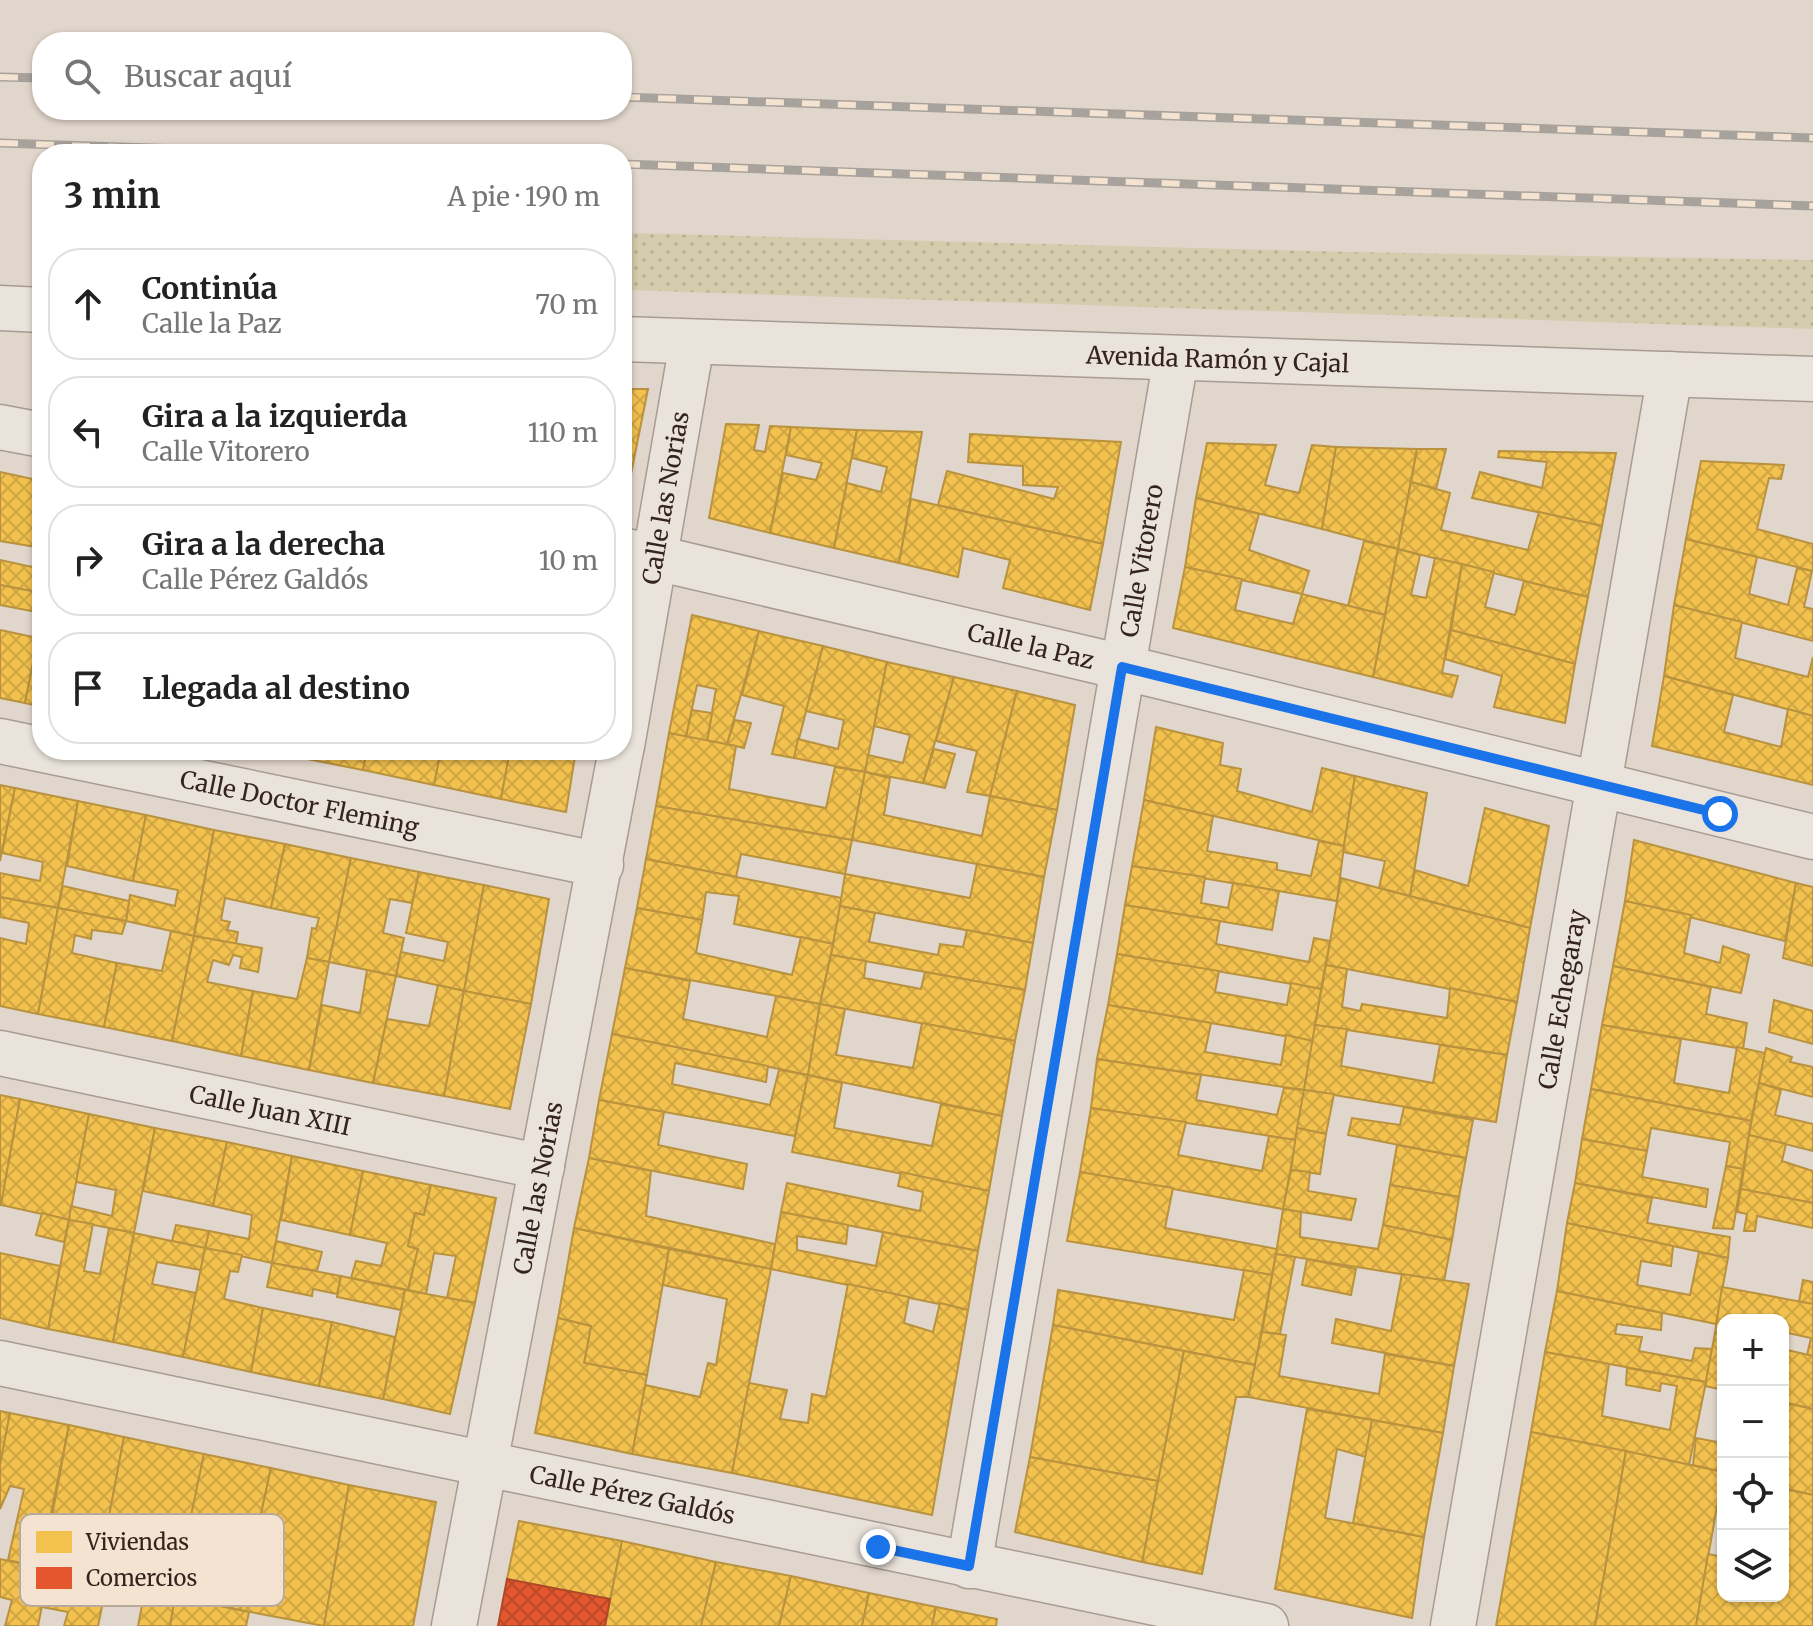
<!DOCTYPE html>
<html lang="es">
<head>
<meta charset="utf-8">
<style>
	body { margin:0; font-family:Merriweather,serif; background:#f6f6f6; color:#222 }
	.controls { position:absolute; right:24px; bottom:24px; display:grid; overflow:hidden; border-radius:16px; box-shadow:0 2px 6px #0004 }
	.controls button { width:72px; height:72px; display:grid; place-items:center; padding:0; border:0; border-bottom:2px solid #e0e0e0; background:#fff; color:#222; font:40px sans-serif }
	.stop { position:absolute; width:24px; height:24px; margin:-18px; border:6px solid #1a73e8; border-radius:50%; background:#fff }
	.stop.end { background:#1a73e8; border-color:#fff; box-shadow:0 2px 8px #0008 }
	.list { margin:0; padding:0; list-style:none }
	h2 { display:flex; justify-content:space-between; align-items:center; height:104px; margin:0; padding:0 32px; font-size:34px }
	h2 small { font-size:26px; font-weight:400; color:#767676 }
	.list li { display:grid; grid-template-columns:52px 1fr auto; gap:24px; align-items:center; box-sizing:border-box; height:112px; margin:0 16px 16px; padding:0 16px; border:2px solid #e0e0e0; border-radius:32px }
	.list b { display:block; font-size:30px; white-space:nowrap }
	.list p { margin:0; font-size:26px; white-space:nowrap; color:#767676 }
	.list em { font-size:26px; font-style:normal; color:#767676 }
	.icon { flex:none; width:44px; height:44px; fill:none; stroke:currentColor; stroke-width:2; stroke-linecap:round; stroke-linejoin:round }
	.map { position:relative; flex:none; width:1813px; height:1626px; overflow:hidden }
	.search { position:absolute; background:#fff; box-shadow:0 2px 6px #0004; left:32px; top:32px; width:600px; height:88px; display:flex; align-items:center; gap:20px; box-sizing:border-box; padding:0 28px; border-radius:32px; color:#767676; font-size:30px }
	.panel { position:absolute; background:#fff; box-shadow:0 2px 6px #0004; left:32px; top:144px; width:600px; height:616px; border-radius:32px }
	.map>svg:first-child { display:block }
	.park { fill:url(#park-dots) }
	.homes { fill:url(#homes-cross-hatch); stroke:#b9923f; stroke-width:2 }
	.shops { fill:url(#shops-cross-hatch); stroke:#af4829; stroke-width:2 }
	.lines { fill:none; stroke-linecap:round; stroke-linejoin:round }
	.minor-casing { stroke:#a69c94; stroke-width:47 }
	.minor { stroke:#eae3db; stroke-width:44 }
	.rail-casing { stroke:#a8a29c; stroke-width:9 }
	.rail { stroke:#f3e3d0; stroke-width:6; stroke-dasharray:18; stroke-linecap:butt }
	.route { stroke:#1a73e8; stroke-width:10 }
	.labels { text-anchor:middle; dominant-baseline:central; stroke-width:8; stroke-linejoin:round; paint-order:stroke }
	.street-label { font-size:24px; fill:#34241d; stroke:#f3e3d0 }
	.key { fill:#f3e3d0; stroke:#baaa9a; stroke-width:2 }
	.key-label { font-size:22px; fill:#34241d }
</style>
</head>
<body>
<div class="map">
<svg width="1813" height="1626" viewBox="0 0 1813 1626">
	<defs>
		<pattern id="park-dots" width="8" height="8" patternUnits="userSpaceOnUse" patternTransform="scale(2)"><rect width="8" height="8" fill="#d3cdae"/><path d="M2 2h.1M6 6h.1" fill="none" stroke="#b6b095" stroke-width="1.8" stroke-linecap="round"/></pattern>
		<pattern id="homes-cross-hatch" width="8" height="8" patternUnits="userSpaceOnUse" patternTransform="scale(2)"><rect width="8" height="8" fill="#f2c14e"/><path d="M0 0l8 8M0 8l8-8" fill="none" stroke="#d0a644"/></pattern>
		<pattern id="shops-cross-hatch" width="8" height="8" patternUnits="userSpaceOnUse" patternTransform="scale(2)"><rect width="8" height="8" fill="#e4572e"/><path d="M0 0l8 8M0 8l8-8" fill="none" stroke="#ba4827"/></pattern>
	</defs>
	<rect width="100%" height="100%" fill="#e1d6cb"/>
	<path class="park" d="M630 233 1350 252 1813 260V329L629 290Z"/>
	<g class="homes">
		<path d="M622 389H648L626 499 622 498Z"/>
		<path d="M726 424 759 425 754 450 765 452 770 426 791 427 770 533 709 518Z"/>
		<path d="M791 427 857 430 834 548 770 533 783 473 816 480 822 463 786 455Z"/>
		<path d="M857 430 922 432 899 563 834 548 847 483 881 492 887 467 852 458Z"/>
		<path d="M970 434 1121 442 1103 544 938 505 947 471 1054 499 1058 487 1023 485V466L968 462Z"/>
		<path d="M1207 443 1276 445 1265 485 1299 493 1312 445 1336 447 1322 529 1196 498Z"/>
		<path d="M1336 447 1417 449 1398 549 1322 529Z"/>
		<path d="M1417 449H1446L1436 489 1411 482Z"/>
		<path d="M1499 451 1616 453 1602 526 1472 498 1480 472 1542 488 1547 462 1498 457Z"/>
		<path d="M1701 461 1784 465 1781 479 1769 478 1757 529 1813 544V571L1686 539Z"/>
		<path d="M0 472 42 481V548L0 541Z"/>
		<path d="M1411 482 1450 493 1441 530 1528 550 1539 512 1602 526 1588 597 1398 549Z"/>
		<path d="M1196 498 1259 514 1249 550 1309 571 1302 594 1185 567Z"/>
		<path d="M911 499 1103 544 1090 610 1003 588 1010 560 963 548 958 577 899 563Z"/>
		<path d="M1686 539 1757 557 1749 594 1788 605 1797 568 1812 571 1804 607 1813 609V641L1674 605Z"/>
		<path d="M1364 541 1398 549 1385 615 1348 606Z"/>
		<path d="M1398 549 1420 555 1411 595 1426 598 1435 558 1462 564 1442 673 1458 676 1452 697 1373 677Z"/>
		<path d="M0 560 42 569V593L0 585Z"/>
		<path d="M1462 564 1494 572 1485 607 1515 615 1524 581 1588 597 1575 664 1451 630Z"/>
		<path d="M1185 567 1242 579 1235 610 1293 624 1302 594 1385 615 1373 677 1173 628Z"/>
		<path d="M0 585 42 593V613L0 605Z"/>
		<path d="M1674 605 1742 622 1735 658 1808 677 1813 657V716L1664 676Z"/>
		<path d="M692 615 759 631 727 744 707 741 716 689 697 685 686 737 669 733Z"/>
		<path d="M0 630 38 638 25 703 0 698Z"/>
		<path d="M1451 630 1575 664 1565 723 1494 707 1502 676 1445 659Z"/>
		<path d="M759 631 823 646 794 758 772 754 784 706 742 695Z"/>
		<path d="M38 638H42V707L25 703Z"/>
		<path d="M823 646 887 662 865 772 794 758 798 739 838 749 844 720 806 711Z"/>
		<path d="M887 662 954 677 923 783 865 772 868 755 903 763 910 735 874 726Z"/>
		<path d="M1664 676 1733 695 1724 732 1781 747 1788 709 1813 716V785L1652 746Z"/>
		<path d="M954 677 1017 691 990 796 967 792 977 751 936 741Z"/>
		<path d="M1017 691 1075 705 1057 810 990 796Z"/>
		<path d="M692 710 712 713 707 741 686 737Z"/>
		<path d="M735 720 751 723 744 748 727 744Z"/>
		<path d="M1156 727 1223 743 1220 765 1241 769 1237 791 1312 812 1322 768 1355 776 1344 846 1144 800Z"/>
		<path d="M669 733 736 746 729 789 826 808 835 767 865 772 852 840 656 806Z"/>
		<path d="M934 749 955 754 945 788 923 783Z"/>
		<path d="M299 750H367L363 770 297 757Z"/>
		<path d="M367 750H441L434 785 363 770Z"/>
		<path d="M441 750H510L501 799 434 785Z"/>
		<path d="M510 750H576L566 812 501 799Z"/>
		<path d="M865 772 890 778 884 815 982 836 990 796 1057 810 1044 877 852 840Z"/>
		<path d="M1355 776 1427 793 1410 896 1379 888 1385 861 1343 852Z"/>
		<path d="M0 785 15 788 0 861Z"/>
		<path d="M15 788 78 801 58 908 0 897V873L40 881 43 862 2 853Z"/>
		<path d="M1144 800 1213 816 1207 851 1277 863V870L1311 876 1319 841 1344 846 1337 901 1132 866Z"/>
		<path d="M78 801 146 815 133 881 67 866Z"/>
		<path d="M656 806 852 840 845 874 741 854 736 877 646 859Z"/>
		<path d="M1485 808 1549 826 1530 928 1410 896 1415 870 1468 886Z"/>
		<path d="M146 815 214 830 194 936 126 921 130 895 175 906 178 890 133 881Z"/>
		<path d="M214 830 285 844 271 908 225 898 221 920 230 922 227 930 238 932 236 944 194 936Z"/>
		<path d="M1634 840 1796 883 1785 941 1625 901Z"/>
		<path d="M285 844 351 858 329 962 307 958 312 928 316 929 319 918 271 908Z"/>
		<path d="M351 858 419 872 412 903 390 899 383 933 404 938 396 976 329 962Z"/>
		<path d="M646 859 842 898 833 944 734 924 739 896 706 892 702 920 637 908Z"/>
		<path d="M977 864 1044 877 1033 943 840 906 845 874 970 898Z"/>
		<path d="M1132 866 1205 877 1201 903 1228 908 1233 883 1279 891 1272 930 1125 905Z"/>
		<path d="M419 872 484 885 464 991 396 976 401 952 444 961 448 942 406 933Z"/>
		<path d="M1341 878 1530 928 1517 1002 1326 965Z"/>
		<path d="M1796 883 1813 887V966L1783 958Z"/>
		<path d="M484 885 549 899 531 1004 464 991Z"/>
		<path d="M63 886 129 901 126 921 58 908Z"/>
		<path d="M0 897 58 908 38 1014 0 1006V938L26 944 29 923 0 917Z"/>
		<path d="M1625 901 1691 915 1684 953 1720 963 1723 946 1749 955 1741 993 1613 966Z"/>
		<path d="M1125 905 1220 921 1216 944 1309 962 1314 938 1330 941 1321 989 1117 954Z"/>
		<path d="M840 906 875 913 869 942 938 955 940 944 963 947 967 930 1033 943 1025 990 831 955Z"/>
		<path d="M58 908 126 921 122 934 92 930 91 939 75 935 72 953 117 963 104 1027 38 1014Z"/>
		<path d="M637 908 702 920 696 953 792 975 801 937 833 944 820 1004 625 968Z"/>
		<path d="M171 931 194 936 172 1041 104 1027 117 963 162 971Z"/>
		<path d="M194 936 262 948 258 972 240 968 242 957 233 955 229 965 213 960 207 982 253 991 241 1056 172 1041Z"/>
		<path d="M1117 954 1219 971 1215 992 1287 1005 1291 983 1321 989 1313 1041 1108 1005Z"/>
		<path d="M831 955 866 961 864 978 921 989 925 972 1025 990 1015 1041 820 1004Z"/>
		<path d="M307 958 329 962 309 1070 241 1056 253 991 297 999Z"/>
		<path d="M1326 965 1347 969 1342 1007 1360 1011 1362 1004 1447 1018 1450 988 1517 1002 1507 1055 1315 1025Z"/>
		<path d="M1613 966 1711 987 1706 1014 1747 1023 1743 1049 1602 1025Z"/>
		<path d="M625 968 690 981 683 1019 767 1037 776 996 820 1004 808 1075 612 1034Z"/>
		<path d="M367 970 396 976 373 1083 309 1070 322 1005 360 1013Z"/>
		<path d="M438 985 464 991 444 1096 373 1083 387 1019 429 1026Z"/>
		<path d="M464 991 531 1004 510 1109 444 1096Z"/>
		<path d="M1774 1000 1813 1011V1044L1769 1032Z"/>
		<path d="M820 1004 845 1009 836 1055 913 1068 922 1023 1015 1041 1002 1116 808 1075Z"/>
		<path d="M1108 1005 1211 1023 1205 1052 1281 1065 1286 1035 1313 1041 1304 1090 1097 1059Z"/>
		<path d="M1315 1025 1347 1029 1341 1066 1433 1083 1440 1045 1507 1055 1496 1122 1304 1090Z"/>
		<path d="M1602 1025 1681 1039 1674 1083 1729 1093 1737 1047 1765 1053 1751 1121 1591 1089Z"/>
		<path d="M612 1034 768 1066 766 1082 675 1063 672 1084 770 1105 779 1070 808 1075 795 1136 599 1100Z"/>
		<path d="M1766 1048 1792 1057 1790 1062 1813 1067V1097L1759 1083Z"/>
		<path d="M1097 1059 1201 1075 1196 1100 1277 1115 1284 1088 1304 1090 1296 1140 1091 1108Z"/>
		<path d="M808 1075 842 1083 834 1128 932 1146 941 1104 1002 1116 989 1191 792 1152Z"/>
		<path d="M1759 1083 1781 1090 1775 1115 1813 1124V1151L1749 1135Z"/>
		<path d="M1591 1089 1751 1121 1743 1169 1726 1166 1730 1142 1651 1128 1647 1151 1582 1139Z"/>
		<path d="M1304 1090 1334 1094 1326 1134 1297 1128Z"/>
		<path d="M0 1095 20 1099 1 1205H0Z"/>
		<path d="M20 1099 89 1114 69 1220 1 1205Z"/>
		<path d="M599 1100 664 1112 658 1145 747 1164 743 1189 589 1158Z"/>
		<path d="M1404 1107 1473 1120 1466 1158 1348 1135 1352 1118 1400 1125Z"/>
		<path d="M1091 1108 1186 1122 1178 1155 1262 1171 1269 1136 1296 1140 1283 1209 1080 1172Z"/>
		<path d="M89 1114 155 1128 134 1233 69 1220 71 1206 112 1216 116 1190 76 1182Z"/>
		<path d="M155 1128 227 1142 213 1206 143 1191Z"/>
		<path d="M1297 1128 1326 1134 1320 1174 1291 1170Z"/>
		<path d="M1749 1135 1786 1144 1782 1161 1813 1171V1203L1741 1189Z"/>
		<path d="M1582 1139 1647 1151 1642 1177 1708 1189 1706 1207 1575 1183Z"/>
		<path d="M227 1142 292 1156 272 1263 205 1248 209 1231 249 1239 252 1215 213 1206Z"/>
		<path d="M1397 1145 1466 1158 1459 1197 1390 1185Z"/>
		<path d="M292 1156 363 1171 350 1235 281 1220Z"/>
		<path d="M589 1158 651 1171 646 1216 775 1244 771 1269 574 1228Z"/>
		<path d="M1726 1166 1743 1169 1733 1229 1713 1228Z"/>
		<path d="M1291 1170 1310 1172 1308 1191 1356 1199 1351 1220 1283 1209Z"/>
		<path d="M363 1171 431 1185 424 1215 415 1213 408 1246 418 1249 408 1290 351 1278 356 1261 381 1266 387 1243 350 1235Z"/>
		<path d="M901 1172 989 1191 978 1251 781 1212 787 1183 920 1211 923 1192 898 1186Z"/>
		<path d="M1080 1172 1173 1188 1165 1228 1277 1249 1272 1275 1067 1241Z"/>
		<path d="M1575 1183 1652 1198 1647 1223 1730 1237 1728 1258 1567 1223Z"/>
		<path d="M431 1185 496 1198 475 1303 447 1298 456 1256 434 1253 426 1294 408 1290 418 1249 408 1246 415 1213 424 1215Z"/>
		<path d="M1390 1185 1459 1197 1452 1240 1383 1225Z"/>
		<path d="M1741 1189 1813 1203V1228L1757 1216 1755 1231H1744L1747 1214 1737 1212Z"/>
		<path d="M1283 1209 1301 1212 1300 1237 1378 1249 1383 1225 1452 1240 1444 1281 1276 1254Z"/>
		<path d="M781 1212 848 1225 846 1244 797 1236V1250L876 1266 883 1232 978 1251 968 1310 771 1269Z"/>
		<path d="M42 1213 69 1220 64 1242 36 1235Z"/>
		<path d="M69 1220 93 1224 84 1271 100 1274 109 1228 134 1233 113 1342 48 1329Z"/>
		<path d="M1567 1223 1673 1246 1671 1266 1641 1261 1637 1285 1690 1295 1699 1252 1728 1258 1716 1324 1557 1291Z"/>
		<path d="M176 1225 209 1231 205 1248 172 1241Z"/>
		<path d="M574 1228 669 1249 647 1375 584 1363 591 1326 558 1318Z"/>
		<path d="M134 1233 205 1248 201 1270 157 1262 152 1284 196 1293 183 1357 113 1342Z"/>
		<path d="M276 1241 322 1252 317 1271 272 1263Z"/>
		<path d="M205 1248 242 1255 238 1272 230 1271 224 1299 263 1308 251 1372 183 1357Z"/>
		<path d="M669 1249 771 1269 732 1473 632 1454 645 1385 700 1397 708 1363 716 1365 727 1299 663 1285Z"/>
		<path d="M0 1253 60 1266 48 1329 0 1318Z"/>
		<path d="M1276 1254 1295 1257 1280 1334 1262 1332Z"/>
		<path d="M1307 1259 1356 1269 1351 1295 1302 1285Z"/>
		<path d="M272 1263 341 1276 337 1294 313 1289 312 1296 267 1287Z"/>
		<path d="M1244 1270 1272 1275 1255 1365 1053 1325 1058 1290 1234 1320Z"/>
		<path d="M1402 1274 1469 1284 1454 1366 1332 1343 1336 1319 1391 1331Z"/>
		<path d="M341 1276 405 1290 401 1310 337 1297Z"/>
		<path d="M1803 1280 1813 1282V1304L1799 1302Z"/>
		<path d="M848 1284 909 1297 904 1323 933 1332 940 1303 968 1310 932 1515 732 1473 749 1383 787 1390 780 1419 808 1423 812 1394 826 1397Z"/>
		<path d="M1722 1287 1813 1304V1356L1807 1355 1811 1338 1783 1332V1320H1723V1335L1715 1333Z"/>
		<path d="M405 1290 475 1303 450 1414 383 1399Z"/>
		<path d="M1557 1291 1662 1313 1661 1330 1617 1324 1615 1334 1642 1337 1639 1351 1692 1361 1695 1348 1712 1349 1706 1382 1545 1352Z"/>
		<path d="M263 1308 332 1322 319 1386 251 1372Z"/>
		<path d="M558 1318 591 1326 584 1363 647 1375 632 1454 535 1433Z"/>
		<path d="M332 1322 395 1337 383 1399 319 1386Z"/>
		<path d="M1053 1325 1184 1351 1158 1481 1030 1457Z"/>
		<path d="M1262 1332 1286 1335 1279 1376 1379 1394 1385 1354 1454 1366 1443 1433 1248 1397Z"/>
		<path d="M1715 1333 1723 1335V1390L1705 1386Z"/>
		<path d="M1783 1349 1813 1356V1409L1783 1402Z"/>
		<path d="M1184 1351 1255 1365 1248 1397H1236L1202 1574 1142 1562Z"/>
		<path d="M1545 1352 1609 1364 1602 1416 1670 1430 1677 1386 1661 1383 1660 1391 1626 1385 1627 1368 1706 1382 1689 1465 1531 1432Z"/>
		<path d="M1786 1403 1813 1409V1495L1783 1488Z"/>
		<path d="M1307 1409 1372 1420 1366 1457 1337 1449 1325 1518 1424 1537 1412 1618 1275 1589Z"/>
		<path d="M0 1411 10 1413 0 1465Z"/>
		<path d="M10 1413 69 1425 40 1567 8 1560 24 1489 10 1486 0 1509V1465Z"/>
		<path d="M1372 1420 1443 1433 1424 1537 1353 1523Z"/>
		<path d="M69 1425 124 1437 97 1580 67 1574 75 1539 49 1532Z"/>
		<path d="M1531 1432 1626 1451 1595 1626H1496Z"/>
		<path d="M124 1437 204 1454 175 1597 139 1589 155 1521 143 1518 128 1586 97 1580Z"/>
		<path d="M1696 1438 1723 1443V1472L1693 1465Z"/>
		<path d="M1626 1451 1723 1472 1696 1626H1595Z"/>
		<path d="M204 1454 271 1468 240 1610 175 1597 181 1568 216 1574 225 1532 189 1525Z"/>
		<path d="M1030 1457 1158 1481 1142 1562 1015 1532Z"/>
		<path d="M271 1468 349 1485 324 1626 240 1610Z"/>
		<path d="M349 1485 436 1502 413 1626H324Z"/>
		<path d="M1785 1489 1813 1495V1626H1696L1708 1554 1723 1557V1596H1783Z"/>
		<path d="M519 1521 622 1541 610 1599 507 1579Z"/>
		<path d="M622 1541 716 1562 701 1626H605Z"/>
		<path d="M0 1559 49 1570 38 1626H5L12 1600 0 1597Z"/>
		<path d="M716 1562 791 1576 779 1626H701Z"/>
		<path d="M49 1570 107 1582 98 1626H64L68 1612 42 1607Z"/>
		<path d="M791 1576 869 1593 862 1626H779Z"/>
		<path d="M145 1590 175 1597 170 1626H138Z"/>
		<path d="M869 1593 936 1607 932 1626H862Z"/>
		<path d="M175 1597 249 1612 246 1626H170Z"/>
		<path d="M936 1607 997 1619 996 1626H932Z"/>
	</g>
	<path class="shops" d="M507 1579 610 1599 605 1626H498Z"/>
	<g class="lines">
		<defs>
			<g id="minor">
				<path d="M0 308 42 310"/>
				<path id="s1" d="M622 339 1813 379"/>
				<path d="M0 427 42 435"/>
				<path id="s2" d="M622 550 1122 667 1813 837"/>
				<path id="s3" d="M0 741 601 865"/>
				<path id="s4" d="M622 746 692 343"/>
				<path id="s5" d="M0 1053 542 1167"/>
				<path id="s6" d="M0 1363 1266 1626"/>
				<path id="s7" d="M969 1566 1176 358"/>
				<path id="s8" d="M454 1626 621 750"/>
				<path id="s9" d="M1453 1626 1670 374"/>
			</g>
		</defs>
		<use href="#minor" class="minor-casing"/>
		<use href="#minor" class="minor"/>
		<defs>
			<g id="rail">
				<path d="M0 77 42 78"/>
				<path d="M622 97 1813 138"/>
				<path d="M0 143 330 154"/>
				<path d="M622 164 1813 206"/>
			</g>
		</defs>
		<use href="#rail" class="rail-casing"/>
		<use href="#rail" class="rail"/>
	</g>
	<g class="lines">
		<path class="route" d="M878 1547 969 1566 1122 667 1720 814"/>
	</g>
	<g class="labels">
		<g class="street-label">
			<text stroke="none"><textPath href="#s1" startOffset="596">Avenida Ramón y Cajal</textPath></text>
			<text stroke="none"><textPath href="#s4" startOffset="252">Calle las Norias</textPath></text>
			<text stroke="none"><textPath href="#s7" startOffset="1020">Calle Vitorero</textPath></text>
			<text stroke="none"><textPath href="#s2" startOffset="420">Calle la Paz</textPath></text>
			<text stroke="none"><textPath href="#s3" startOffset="306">Calle Doctor Fleming</textPath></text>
			<text stroke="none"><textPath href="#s9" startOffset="636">Calle Echegaray</textPath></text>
			<text stroke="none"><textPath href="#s5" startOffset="276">Calle Juan XIII</textPath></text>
			<text stroke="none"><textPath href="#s8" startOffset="446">Calle las Norias</textPath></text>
			<text stroke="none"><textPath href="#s6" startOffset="646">Calle Pérez Galdós</textPath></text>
		</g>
	</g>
	<rect x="20" y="1514" width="264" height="92" rx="12" class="key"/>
	<rect x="36" y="1531" width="36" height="22" fill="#f2c14e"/>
	<rect x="36" y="1567" width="36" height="22" fill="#e4572e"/>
	<g class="key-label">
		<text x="86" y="1550">Viviendas</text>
		<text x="86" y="1586">Comercios</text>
	</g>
</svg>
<div class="controls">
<button>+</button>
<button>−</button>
<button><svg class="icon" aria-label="locate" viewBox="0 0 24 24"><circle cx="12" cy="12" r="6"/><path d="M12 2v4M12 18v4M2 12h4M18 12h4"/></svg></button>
<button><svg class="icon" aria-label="layers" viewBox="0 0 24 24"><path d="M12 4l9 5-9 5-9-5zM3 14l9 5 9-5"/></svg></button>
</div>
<div class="stop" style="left:1720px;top:814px"></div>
<div class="stop end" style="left:878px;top:1547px"></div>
<div class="search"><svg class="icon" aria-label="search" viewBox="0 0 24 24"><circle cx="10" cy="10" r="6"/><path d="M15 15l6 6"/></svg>Buscar aquí</div>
<section class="panel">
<h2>3 min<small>A pie · 190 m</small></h2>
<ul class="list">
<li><svg class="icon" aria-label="ahead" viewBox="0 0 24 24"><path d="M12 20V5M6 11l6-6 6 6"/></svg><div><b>Continúa</b><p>Calle la Paz</p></div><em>70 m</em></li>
<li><svg class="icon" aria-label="left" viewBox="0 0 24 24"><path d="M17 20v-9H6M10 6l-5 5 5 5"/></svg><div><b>Gira a la izquierda</b><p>Calle Vitorero</p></div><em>110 m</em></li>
<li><svg class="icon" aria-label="right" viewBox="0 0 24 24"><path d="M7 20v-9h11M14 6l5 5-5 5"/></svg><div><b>Gira a la derecha</b><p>Calle Pérez Galdós</p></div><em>10 m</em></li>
<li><svg class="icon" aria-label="arrive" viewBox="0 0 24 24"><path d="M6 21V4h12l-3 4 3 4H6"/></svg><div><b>Llegada al destino</b></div></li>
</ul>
</section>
</div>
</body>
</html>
